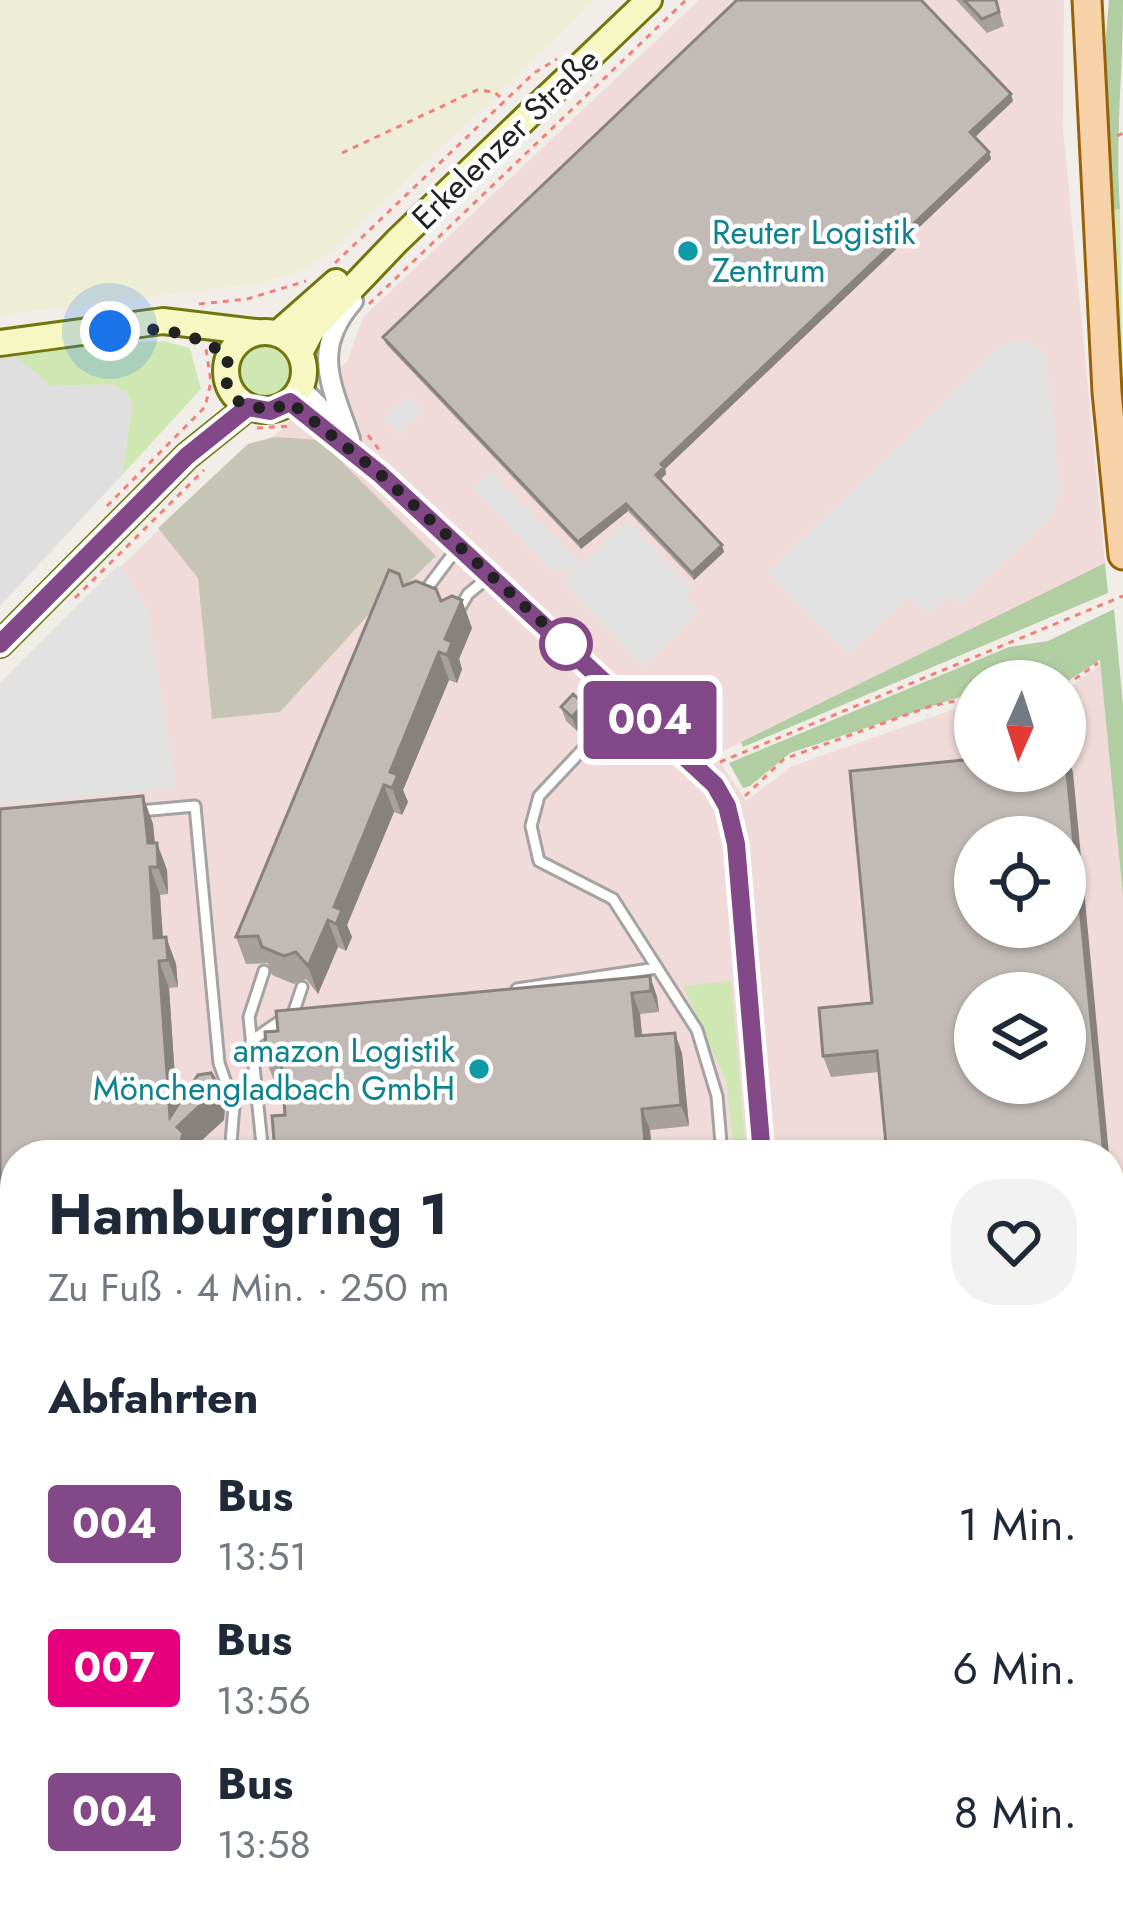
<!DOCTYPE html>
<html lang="de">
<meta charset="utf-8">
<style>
:root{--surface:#fff;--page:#f2f2f3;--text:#1f2937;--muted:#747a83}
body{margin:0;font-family:Jost,sans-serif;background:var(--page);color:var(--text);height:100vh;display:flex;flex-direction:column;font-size:45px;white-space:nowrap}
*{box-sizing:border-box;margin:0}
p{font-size:39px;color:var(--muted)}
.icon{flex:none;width:66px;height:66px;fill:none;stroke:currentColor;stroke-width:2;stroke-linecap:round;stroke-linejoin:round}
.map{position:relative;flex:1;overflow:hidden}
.side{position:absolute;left:0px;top:1140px;width:1125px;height:771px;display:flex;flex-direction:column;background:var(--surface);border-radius:48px 48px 0 0;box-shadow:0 3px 9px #0004}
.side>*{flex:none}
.badge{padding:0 24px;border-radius:9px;font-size:42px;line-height:78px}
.needle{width:78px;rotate:183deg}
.fabs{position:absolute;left:954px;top:660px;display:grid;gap:24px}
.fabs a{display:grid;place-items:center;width:132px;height:132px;border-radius:50%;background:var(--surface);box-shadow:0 3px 9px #0004;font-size:60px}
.you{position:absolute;width:60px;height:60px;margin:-30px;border:9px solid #fff;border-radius:50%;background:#1a73e8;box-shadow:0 0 0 18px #1a73e833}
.map>.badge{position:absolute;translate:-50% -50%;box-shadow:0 0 0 6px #fff}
h2{padding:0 48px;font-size:45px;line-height:108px}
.round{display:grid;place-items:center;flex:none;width:126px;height:126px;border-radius:48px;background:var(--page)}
.headline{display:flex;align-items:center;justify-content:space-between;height:204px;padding:0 48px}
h1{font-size:57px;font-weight:700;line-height:90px}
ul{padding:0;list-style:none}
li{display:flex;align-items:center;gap:36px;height:144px;padding:0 48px}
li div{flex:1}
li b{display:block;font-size:45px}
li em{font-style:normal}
li .badge{min-width:132px;font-weight:700;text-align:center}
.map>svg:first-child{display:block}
</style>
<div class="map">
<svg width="1123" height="1910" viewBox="0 0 1123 1910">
<rect width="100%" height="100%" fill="#f1eee9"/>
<!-- residential -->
<path fill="#e0dfdf" d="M10 352 51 386 111 384 127 392 132 406 122 475 0 606V353Z"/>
<!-- commercial -->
<path fill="#f1dada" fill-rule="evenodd" d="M699 0H1064L1063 129 1105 563 715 755 746 801 792 766 975 702V771H1065V691L1103 663 1123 895V1334L1110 1335V1155H15V1896H808V1910H0V683L248 444 275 436 347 361 363 317ZM975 837H1065V927H975ZM975 993H1065V1083H975Z"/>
<!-- construction -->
<path fill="#c6c5b5" d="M275 437 320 440 436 556 396 595 390 591 280 712 212 719 198 578 158 528 248 444Z"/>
<!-- farmland -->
<path fill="#eeeed6" d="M0 0H596L333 250 300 271 261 283 0 315Z
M1123 1334V1727L1110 1786V1335Z"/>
<!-- grass -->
<path fill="#cfe8b3" d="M1120 209 1123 414 1103 212Z
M234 372a31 31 0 1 1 62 0a31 31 0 1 1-62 0Z
M135 342 163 341 190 348 201 389 122 475 132 406 127 392 111 384 51 386 10 352Z
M731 981 746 1155H735L726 1081 683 986Z
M15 1418V1482L0 1483V1420Z"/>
<!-- forest -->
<path fill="#b0cea1" d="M1109 0H1123C1123 72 1115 138 1120 209L1103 212 1099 117Z
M1105 563 1108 593 743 747 741 742Z
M1114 609 1123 705V896L1100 660 1065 683 975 681V692L790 753 750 786 743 788 729 763 1009 647 1048 641Z
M1123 1727V1873L1108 1910H1064L1070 1896H1110V1786Z"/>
<!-- parking -->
<path fill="#e2e2e2" d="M1026 340 1046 355 1060 491 1053 514 960 604 951 595 928 616 909 597 848 655 768 572 1002 345Z
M408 396 423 412 399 435 384 419Z
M491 471 581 564 628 520 693 589 685 597 699 612 643 666 563 582 570 575 563 567 554 573 473 489Z
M118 565 147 607 176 788 0 805V683Z
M907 1896H1057L1051 1910H860L907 1904Z"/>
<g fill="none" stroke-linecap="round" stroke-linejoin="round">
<defs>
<path id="lane" d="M422 595 458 547
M458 611 468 594 490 576
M628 701 539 796 531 826 539 861 613 899 697 1030 717 1096 722 1155
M140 811 195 806 219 1063 234 1106 230 1155
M517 989 657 968
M293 1014 302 987
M251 1041 286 1017
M263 1155 249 1017 264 971
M0 1397 15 1396
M0 1503 15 1501
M347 1896 348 1910
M426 1896 437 1910
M366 1910 370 1896
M773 1910 776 1896
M794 1910 798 1896"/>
<path id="street" d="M301 388 342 430
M290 402 380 474 715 785 727 806 737 844 762 1155
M350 439C332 386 310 350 353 301
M823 1896 824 1910"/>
<path id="secondary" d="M226 371a39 39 0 1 1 78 0a39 39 0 1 1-78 0Z
M277 334 336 282
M0 343 163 321 256 332
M300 353 312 330 397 241 649 0
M0 644 187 456 248 407"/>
<path id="primary" d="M1087 0 1107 392 1123 555
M1123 1910V1909"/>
</defs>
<!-- lane casing -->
<use href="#lane" stroke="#a3a3a3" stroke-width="15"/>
<!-- street casing -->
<use href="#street" stroke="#a3a3a3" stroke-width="24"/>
<!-- secondary casing -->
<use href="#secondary" stroke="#70760c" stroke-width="30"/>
<!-- primary casing -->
<use href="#primary" stroke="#976109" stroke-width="33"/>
<!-- path -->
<path stroke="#f28079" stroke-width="3" stroke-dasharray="6 6" stroke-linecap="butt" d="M1117 136 1123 133
M342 153 477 90 494 92 505 101
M335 263 534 73 557 59
M199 304 247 299 306 281
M369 304 686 0
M257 428 290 426
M368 435 380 451
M107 506 205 407 211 382 206 349
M75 598 204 470
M1065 686 1098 663
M720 762 1123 596
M745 796 784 759 931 706 975 697
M843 1896V1910"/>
<!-- lane -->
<use href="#lane" stroke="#fff" stroke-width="9"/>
<!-- street -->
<use href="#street" stroke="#fff" stroke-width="18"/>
<!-- secondary -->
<use href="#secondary" stroke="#f6f7c2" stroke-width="24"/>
<!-- primary -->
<use href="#primary" stroke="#f7d2a9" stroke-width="27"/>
</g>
<!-- wall -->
<path fill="#a7a09d" d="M956 0H996L1004 26 987 33Z
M1013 101 975 137 989 152 991 159 665 469 666 474 660 480 724 552 694 580 628 511 581 549 386 344 383 337Z
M403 586 441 601 472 628 459 659 462 669 457 683 449 680 403 790 408 802 402 815 394 812 347 925 352 937 346 951 338 947 318 994 306 979 294 984 272 975 268 963 246 964 236 937Z
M561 707 589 717 577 731 566 721Z
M1073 772 879 1072 831 1077 823 1056 872 1003Z
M143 796 153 824 155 843H157L167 870 168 894 160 895 163 937H166L176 964 178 987 169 988 177 1106 215 1080 225 1107 224 1120 190 1151 15 1155V1381L0 1383V809Z
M650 976 657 997 659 1012 640 1014 642 1035 682 1053 689 1126 650 1130 652 1155H276L275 1152 285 1115 282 1083H275L267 1063Z
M1110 1164 1121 1277 1110 1278Z
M15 1551V1819H14L4 1792Z
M857 1896H876L877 1903 861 1905Z"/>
<!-- shaded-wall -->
<path fill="#88827f" d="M1011 94 1013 101 973 139 970 132Z
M989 152 991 159 665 469 666 474 658 482 656 475 661 464Z
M626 504 628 511 581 549 578 542Z
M722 545 724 552 694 580 692 573Z
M462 600 472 628 459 659 462 669 457 683 447 655 445 639Z
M439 652 449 680 403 790 408 802 402 815 392 788 390 772Z
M584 704 589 717 577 731 572 717Z
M1065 751 1073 772 1109 1155H1104Z
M384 785 394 812 347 925 352 937 346 951 336 924 334 907Z
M143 796 153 824 157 871 148 843Z
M157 843 167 870 168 894 158 867Z
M150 867 160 895 164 960 154 938Z
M328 920 338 947 318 994 308 966Z
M166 937 176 964 178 987 168 960Z
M159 961 169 988 178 1125 215 1080 225 1107 224 1120 190 1151 191 1155H181L170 1117Z
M650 976 657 997 659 1012 651 991Z
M632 993 640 1014 644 1056 636 1036Z
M675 1033 682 1053 689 1126 681 1105Z
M642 1109 650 1130 652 1155H646Z
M1110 1164 1121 1277 1113 1257 1110 1222Z
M299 1896H307L308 1910H300Z"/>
<!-- building -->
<path fill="#c2bab6" stroke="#88827f" stroke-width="3" fill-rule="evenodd" d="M737 0H921L1011 94 970 132 989 152 661 464 664 467 656 475 722 545 692 573 626 504 578 542 383 337Z
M964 0H996L999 12 982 19Z
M389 570 399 574 403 586 416 581 436 589 441 601 452 596 462 600 445 639 452 642 447 655 439 652 390 772 398 775 392 788 384 785 334 907 342 910 336 924 328 920 308 966 296 952 284 956 262 947 258 936 236 937Z
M573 694 584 704 572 717 561 707Z
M1065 751 1104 1155H887L877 1051 823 1056 819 1008 872 1003 850 771 975 759V771H1065ZM975 837H1065V927H975ZM975 993H1065V1083H975Z
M143 796 148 843H157L158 867H150L154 938 166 937 168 960 159 961 170 1117 198 1075 211 1073 215 1080 214 1092 177 1127 183 1133 179 1150 181 1155H15V1353L0 1354V809Z
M650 976 651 991 632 993 636 1036 675 1033 681 1105 642 1109 646 1155H289L288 1151 275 1152 272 1116 285 1115 281 1062 267 1063 265 1032 278 1031 276 1011Z
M1110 1222 1113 1257H1110Z
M15 1551V1791L4 1792 0 1742V1552Z
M15 1834V1896H299L300 1910H3L0 1876V1835Z
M541 1898 542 1910H525V1899Z"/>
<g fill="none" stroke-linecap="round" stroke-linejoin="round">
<defs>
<path id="line" d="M0 644 187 456 248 407 270 411 290 402 380 474 715 785 727 806 736 844 762 1155"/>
</defs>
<!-- line casing -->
<use href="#line" stroke="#fff" stroke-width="27"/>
<!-- line -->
<use href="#line" stroke="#824888" stroke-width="18"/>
<!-- walk -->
<path stroke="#222" stroke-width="12" stroke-dasharray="0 21.6" d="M110 331C156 326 190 330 228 356L226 382 239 402 270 411 290 402 380 474 566 644"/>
</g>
<!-- markers -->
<g fill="#0f9aa8" stroke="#fff" stroke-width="4.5">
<circle cx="688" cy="251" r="12"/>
<circle cx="479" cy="1069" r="12"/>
</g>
<circle fill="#fff" stroke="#824888" stroke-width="6" cx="566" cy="644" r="24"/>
<g text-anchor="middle" stroke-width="9" stroke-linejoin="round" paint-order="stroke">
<!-- street labels -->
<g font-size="33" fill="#222" stroke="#fff">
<text transform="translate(505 138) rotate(-44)" y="12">Erkelenzer Straße</text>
</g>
<!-- culture labels -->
<g font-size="33" fill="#0d838f" stroke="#fff" text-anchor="start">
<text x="712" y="244">Reuter Logistik<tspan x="712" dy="38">Zentrum</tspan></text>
<text x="455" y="1062" text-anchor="end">amazon Logistik<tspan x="455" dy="38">Mönchengladbach GmbH</tspan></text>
</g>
</g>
</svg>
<div class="fabs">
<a><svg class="needle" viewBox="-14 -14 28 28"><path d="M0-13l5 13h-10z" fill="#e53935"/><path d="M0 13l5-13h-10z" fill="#747a83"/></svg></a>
<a><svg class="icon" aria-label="locate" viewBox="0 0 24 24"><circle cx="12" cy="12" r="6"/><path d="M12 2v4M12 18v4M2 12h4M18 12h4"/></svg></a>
<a><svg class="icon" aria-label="layers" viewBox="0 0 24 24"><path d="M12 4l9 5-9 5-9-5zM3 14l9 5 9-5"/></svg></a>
</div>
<div class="you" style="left:110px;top:331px"></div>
<b class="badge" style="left:650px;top:720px;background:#824888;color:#fff">004</b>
<section class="side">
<div class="headline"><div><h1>Hamburgring 1</h1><p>Zu Fuß · 4 Min. · 250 m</p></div><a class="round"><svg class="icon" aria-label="heart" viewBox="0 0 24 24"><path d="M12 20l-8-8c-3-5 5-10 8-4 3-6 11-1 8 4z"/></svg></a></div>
<h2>Abfahrten</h2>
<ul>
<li><span class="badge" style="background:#824888;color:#fff">004</span><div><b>Bus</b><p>13:51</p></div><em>1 Min.</em></li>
<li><span class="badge" style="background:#e6007e;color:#fff">007</span><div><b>Bus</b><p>13:56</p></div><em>6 Min.</em></li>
<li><span class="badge" style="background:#824888;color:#fff">004</span><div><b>Bus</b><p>13:58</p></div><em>8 Min.</em></li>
</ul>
</section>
</div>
